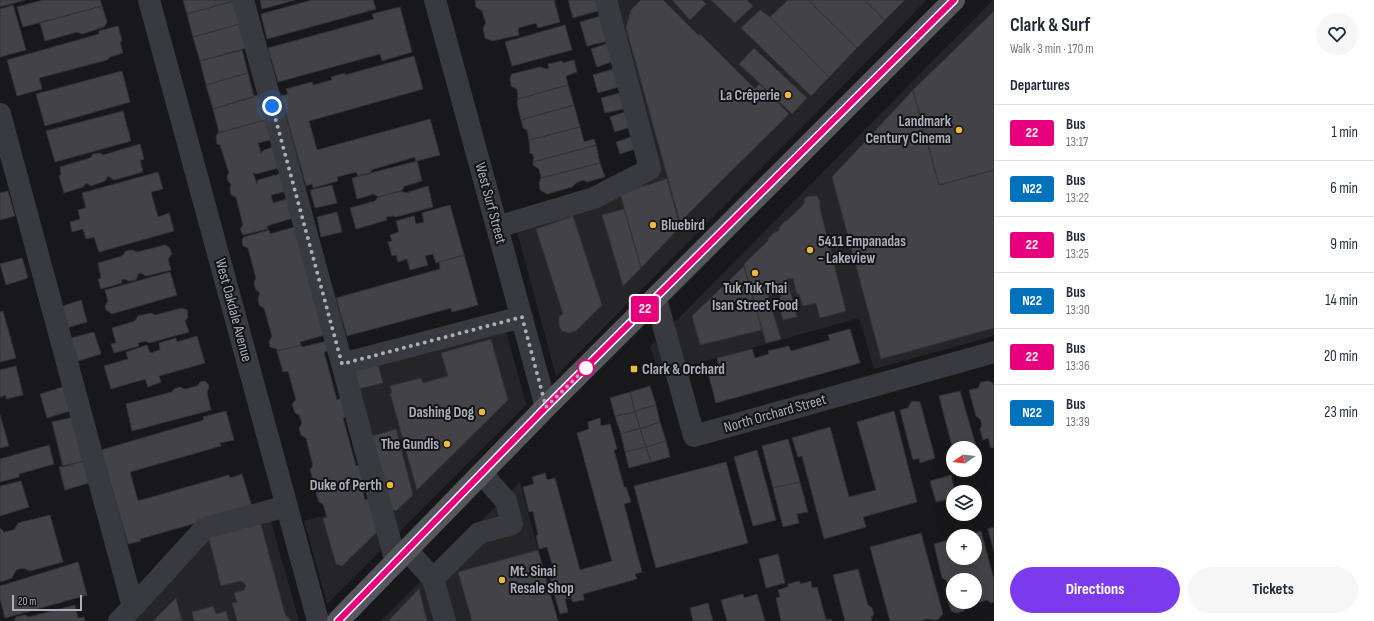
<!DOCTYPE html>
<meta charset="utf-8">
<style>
:root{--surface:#fff;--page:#f6f6f7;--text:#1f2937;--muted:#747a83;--line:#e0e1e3;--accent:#7c3aed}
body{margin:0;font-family:"Sofia Sans Condensed",sans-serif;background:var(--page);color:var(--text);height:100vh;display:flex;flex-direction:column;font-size:15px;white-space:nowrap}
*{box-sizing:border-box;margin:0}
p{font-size:13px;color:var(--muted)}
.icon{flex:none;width:22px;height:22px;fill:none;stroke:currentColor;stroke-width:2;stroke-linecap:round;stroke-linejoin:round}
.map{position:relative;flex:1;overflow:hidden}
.details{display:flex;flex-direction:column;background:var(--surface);width:380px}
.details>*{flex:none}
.badge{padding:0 8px;border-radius:3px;font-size:14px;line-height:26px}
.needle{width:26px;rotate:256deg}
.tools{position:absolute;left:946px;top:441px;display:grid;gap:8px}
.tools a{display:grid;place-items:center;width:36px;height:36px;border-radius:50%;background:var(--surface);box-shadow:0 4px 16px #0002;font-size:20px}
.scale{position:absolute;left:12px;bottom:10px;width:70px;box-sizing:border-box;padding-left:4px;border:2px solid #abafba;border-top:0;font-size:11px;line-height:14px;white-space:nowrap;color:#abafba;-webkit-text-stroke:3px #131316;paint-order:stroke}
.you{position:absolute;width:20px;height:20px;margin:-10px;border:3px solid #fff;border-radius:50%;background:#1a73e8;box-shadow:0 0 0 6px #1a73e833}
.map>.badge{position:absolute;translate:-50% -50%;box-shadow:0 0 0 2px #fff}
h2{padding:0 16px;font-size:15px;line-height:36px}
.round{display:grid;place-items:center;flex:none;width:42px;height:42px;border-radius:21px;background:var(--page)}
.headline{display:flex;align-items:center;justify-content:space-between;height:68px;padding:0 16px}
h1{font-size:19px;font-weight:700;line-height:30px}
.primary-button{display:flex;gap:8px;margin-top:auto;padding:8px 16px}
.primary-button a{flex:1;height:46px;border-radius:24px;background:var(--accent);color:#fff;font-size:16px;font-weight:700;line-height:46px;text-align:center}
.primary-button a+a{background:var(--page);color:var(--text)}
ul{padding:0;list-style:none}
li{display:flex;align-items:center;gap:12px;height:56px;padding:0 16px;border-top:1px solid var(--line)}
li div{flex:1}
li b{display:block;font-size:15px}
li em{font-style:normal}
li .badge{min-width:44px;font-weight:700;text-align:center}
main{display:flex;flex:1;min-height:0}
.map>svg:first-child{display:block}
</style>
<main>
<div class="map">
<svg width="994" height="621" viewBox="0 0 994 621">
<rect width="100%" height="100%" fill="#18181a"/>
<!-- built -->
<path fill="#252427" d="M611 0H926L891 37 556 376 513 217 657 175Z
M993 0H994V336L874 369 859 318 659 374 650 347Z
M503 319 526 405 327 604 304 521 382 500 346 362Z
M520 482 557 621H381Z
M269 514 299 621H119L208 530Z"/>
<!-- building -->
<path fill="#434347" stroke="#333236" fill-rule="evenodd" d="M0 0H25L0 7Z
M43 0H100L102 6 23 27 17 7Z
M183 0H237L187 14Z
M237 0 243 23 193 37 187 14Z
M260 0H295L262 9Z
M312 0H373L376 9 267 39 261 14Z
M475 0H554L560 22 538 28 536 23 518 28 519 35 492 41 485 38 483 28 486 23 482 11 476 7Z
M568 0H598L601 10 573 18Z
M641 0H663L698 35 700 34 755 89 759 84 789 114 680 222 626 28 631 10Z
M672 0H702L706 4 690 20Z
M711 0H747L753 6 735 23Z
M788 0H808L857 48 829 77 770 17Z
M808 0H864L885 20 857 48Z
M864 0H905L885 20Z
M13 5 26 50 0 57V9Z
M102 6 107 22 104 27 82 34 77 32 45 41 40 23Z
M400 7 412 52 382 61 380 54 278 82 268 48 374 19 372 14Z
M760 10 770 17 829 77 811 96 741 28Z
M994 11V170L939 185 913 90Z
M601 16 608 41 587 46 580 22Z
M243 23 250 47 200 61 193 37Z
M565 25 572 50 512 66 505 42Z
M118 26 122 41 120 42 123 53 110 57 107 60 39 78 42 89 17 96 7 60 99 34V31Z
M611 42 617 60 597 67 591 49Z
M754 48 807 98 792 114 739 64Z
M242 50 248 73 206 85 200 61Z
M414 56 423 89 309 121 317 150 430 119 440 155 416 161 415 157 371 170V172L358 176 356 172 337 177 338 181 313 188 312 184 306 186 281 96 288 94 286 89 312 82 313 85 332 80 331 77 345 73V75Z
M574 60 577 72 566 76 568 85 518 99 517 89 511 86 510 78 512 74 540 67 546 69 549 68 548 64 562 61 563 63Z
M617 68 622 86 598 93 593 75Z
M122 71 130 102 45 126 36 94Z
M248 73 254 97 213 109 206 85Z
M568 85 574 105 521 120 517 103 518 99Z
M913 90 939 185 994 170V328L881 359 832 177Z
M624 92 628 108 605 113 601 98Z
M261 94 269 119 218 133 219 132 213 109Z
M574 105 580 127 529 140 527 130 523 128 521 120Z
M123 111 131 141 55 162 46 131Z
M628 111 633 126 615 132 610 117Z
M269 119 274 139 258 143 261 153 264 150 276 146 282 167 256 174 253 173 257 184 258 180 283 173 288 191 271 195 273 203 290 198 296 217 267 226 268 229 243 235 240 229 243 225 236 197 231 195 230 188 231 184 228 181 227 176 229 173 220 145 217 144 216 136 218 133Z
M580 127 584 142 594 139 596 145 533 162 534 158 532 153 530 154 529 140Z
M634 136 638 148 620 154 616 142Z
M140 144 144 159 140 160 143 172 114 180 108 176 105 181 91 186 86 183 83 187 64 193 59 176 61 175 60 167 90 158 93 154 100 153 103 155Z
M596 145 600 163 541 178 539 169 533 165V162Z
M417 161 422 181 405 186 401 191 378 197 374 194 357 199 352 178Z
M600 163 605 177 587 182 583 180 576 183 572 187 547 194 540 190 539 183 541 178Z
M158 172 163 189 151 192 158 217 169 213 174 231 99 252 94 237 86 239 83 229 72 232 70 222 80 219 78 210 86 208 82 193Z
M667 179 680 227 641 268 620 193Z
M332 185 337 203 315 208 310 190Z
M428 186 433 207 396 217 393 216 386 217 387 220 356 229 350 208 375 201 378 197 401 191 406 193Z
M8 191 15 216 0 220V193Z
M810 196H817L820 201V209L846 311 820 318 816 303 803 306 799 294 797 295 793 278 787 279 797 317 783 320 777 299 781 298 779 293 768 296 781 339 766 343 744 266 745 263 768 241V239L774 232H777L779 230V228L784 222 788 220 804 204V200L806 197Z
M450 205 464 255 436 263 433 254 425 256 428 265 410 270 407 259 398 262 396 255 392 256 388 242 392 241 390 235 399 232 396 221 414 216 416 224 424 222 422 213Z
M624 209 641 268 623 286 602 215Z
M337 212 342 232 321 237 317 217Z
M573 216 602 305 576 331 569 333 562 331 559 326V317L563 314 536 229Z
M301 225 332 333 300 342 301 345 277 351V349L270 347 269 341 272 336 264 308 259 305 258 298 260 293 256 290 254 283 256 278 248 248 243 246 242 240 244 237 269 230 270 234Z
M165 245 169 247 172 254 168 259 171 270 146 276 141 273 138 274 136 280 129 281 124 279 121 280 122 283 101 289 98 279 101 278 98 263 122 256 126 251 133 250 137 252Z
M464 255 478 305 452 312 451 308 347 336 336 298 440 269 439 262Z
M22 258 28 278 6 285 0 264Z
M744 266 762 330 700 345 692 316Z
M170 272 177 295 112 314 106 310 105 306 108 301 105 290Z
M81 300 87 322 66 328 60 307Z
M182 308 187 310 188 317 185 321 189 332 149 343 145 341 138 343 139 346 114 353 111 344 116 343 112 328 135 321 138 316 151 313 155 315Z
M3 311 16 358 0 362V312Z
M850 329 860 363 716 403 707 369 719 366 717 358 752 349 755 358 769 354 768 351 789 346 791 351 830 340 828 335Z
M94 332 101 354 78 361 71 338Z
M197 336 205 363 159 376 161 382 148 387 145 379 111 389 104 366 128 359 126 352 147 345 150 353 160 350 159 343 176 338 177 342Z
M491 339 508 400 417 490 390 393H392L390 386 421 378 423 383 448 376 441 353Z
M327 341 331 350 324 352 337 400 344 397 349 416 343 418 356 466 363 464 367 481 361 483 365 500 371 498 380 529 342 566 336 564 323 519 327 517 323 504 319 502 316 493 320 490 317 480H313L310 470 313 466 306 438 301 435 299 428 302 423 299 415 295 413 292 404 296 400 288 371 283 372 277 351 301 345 302 347Z
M377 360 383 383 358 389 352 366Z
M16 366 23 395 6 399V395L0 397V370Z
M205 381 208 384 209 387 207 393 211 410 132 431 126 404 172 392 174 389 180 387 185 389 197 386 200 382Z
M988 381 993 383 994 387V447L991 448 988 438 983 440 980 429 982 425 980 419 976 416 969 390 978 388 981 382Z
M650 386 656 405 635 411 630 392Z
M63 387 70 411 47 418 40 394Z
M960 391 976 446 970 448H953V450L939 396Z
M630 392 635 412 615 416 610 398Z
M915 401 920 402 935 458 920 463 919 458 913 460 900 410 908 408 911 402Z
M656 405 660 422 640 429 635 411Z
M226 411 234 440 220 443 221 446 130 472 138 501 229 475 230 478 242 474 252 507 140 539 141 541 128 544 101 450 204 420 203 417Z
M894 411 917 502 863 517 866 527 824 539 802 456 798 457 792 438 830 427 849 497 876 490 857 422Z
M635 412 640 428 621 434 615 416Z
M0 415 9 446 0 448Z
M73 417 86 460 63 467 52 422Z
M600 418 601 426 610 424 617 449 614 450 624 487H626L631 502 624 504 642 572 635 574 637 579 583 594 584 600 573 602 571 598 565 599 568 612 560 614 550 579 556 577 547 547 539 549 536 535H538L533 511 529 512 523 487 534 484 532 477 545 473 547 480 555 478 580 570 612 561 577 433 589 429 588 422Z
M660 422 666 441 646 447 640 429Z
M640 428 646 447 625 452 621 434Z
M396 429 413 495 396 511 392 510 372 436Z
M788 439 800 482 773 488 762 446Z
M666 441 670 457 651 462 646 447Z
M49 445 54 464 19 474V477L0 482V459Z
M646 447 651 462 629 468 625 452Z
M757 450 776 520 753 526 734 457Z
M83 461 89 483 65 490 59 467Z
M726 462 748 543 656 568 634 486Z
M951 475 955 492H953V498L936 502 930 481Z
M21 481 29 507 0 516V486Z
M800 482 808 512 797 514 799 523 783 527 773 488Z
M50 515 63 562 30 571 23 568 16 570 12 578 0 582V528L4 532 14 530 18 523Z
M260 521 285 614 291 621H237L232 603 237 602 234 593 244 590 246 585 241 581 221 586 208 535Z
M994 527V552L988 529Z
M981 531 994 580V602L991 603 987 600 966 606 964 611 956 613 951 611 945 589 948 585 946 580 942 578 934 544 953 539V558H975V536H963ZM953 580H975V602H953Z
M921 533 943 614 937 620H934L927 619 920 621H890L870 547Z
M538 550 558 621H472L458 572Z
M778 554 785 583 766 588 759 559Z
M78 562 87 595 5 618 0 599V586Z
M858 569 868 605 872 608 874 614 871 618 872 621H845L833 575Z
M800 581V584L811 581 812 588 817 587 826 620 831 619 832 621H781L776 598 780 597 778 590 788 587V584Z
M419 589 427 621H388Z
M743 594 744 598 757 594 765 621H727L721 600Z
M176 598 182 621H153Z
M708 603 713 621H693L690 608Z
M75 605 78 618 84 617 85 621H14L16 617 25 615 29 617Z
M213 606 216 614 226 611 229 621H194L192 612Z"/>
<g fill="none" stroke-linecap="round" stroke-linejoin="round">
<!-- minor -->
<path stroke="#393a3f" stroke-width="22" d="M149 0 318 621
M243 0 396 562
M435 0 546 407
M0 114 133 607
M497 227 594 198 650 169 606 0
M656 299 694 436 994 352
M342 364 522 317
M407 550 433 579 445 621
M433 579 479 533 512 524 506 501 482 474
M119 621 133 607 205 528 287 506"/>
<!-- major -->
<path stroke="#56575e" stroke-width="22" d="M338 621 546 407 954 0"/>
</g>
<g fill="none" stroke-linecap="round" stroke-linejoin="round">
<defs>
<path id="line" d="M338 621 546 407 954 0"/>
</defs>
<!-- line casing -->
<use href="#line" stroke="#fff" stroke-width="9"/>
<!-- line -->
<use href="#line" stroke="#e6007e" stroke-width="6"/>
<!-- walk -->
<path stroke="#abafba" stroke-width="4" stroke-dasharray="0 7.2" d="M272 106 342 364 522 317 546 407 586 368"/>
</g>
<!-- markers -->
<g fill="#eeba3d" stroke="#131316" stroke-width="1.5">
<circle cx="788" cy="95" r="4"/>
<circle cx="959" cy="130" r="4"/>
<circle cx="653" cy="225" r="4"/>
<circle cx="810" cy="250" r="4"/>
<circle cx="755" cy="273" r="4"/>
<rect x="630" y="365" width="8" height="8" rx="2"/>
<circle cx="482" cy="412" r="4"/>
<circle cx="447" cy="444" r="4"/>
<circle cx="390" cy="485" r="4"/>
<circle cx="502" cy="580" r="4"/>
</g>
<circle fill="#fff" stroke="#e6007e" stroke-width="2" cx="586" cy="368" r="8"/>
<g text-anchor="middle" stroke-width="4" stroke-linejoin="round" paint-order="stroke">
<!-- poi labels -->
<g font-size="15" font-weight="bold" fill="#abafba" stroke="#131316" text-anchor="end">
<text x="780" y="100">La Crêperie</text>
<text x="951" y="126">Landmark<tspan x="951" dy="17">Century Cinema</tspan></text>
<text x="661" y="230" text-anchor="start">Bluebird</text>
<text x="818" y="246" text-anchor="start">5411 Empanadas<tspan x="818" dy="17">- Lakeview</tspan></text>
<text x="755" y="293" text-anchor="middle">Tuk Tuk Thai<tspan x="755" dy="17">Isan Street Food</tspan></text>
<text x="642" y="374" text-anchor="start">Clark &amp; Orchard</text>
<text x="474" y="417">Dashing Dog</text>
<text x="439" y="449">The Gundis</text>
<text x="382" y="490">Duke of Perth</text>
<text x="510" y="576" text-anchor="start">Mt. Sinai<tspan x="510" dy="17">Resale Shop</tspan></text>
</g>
<!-- street labels -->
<g font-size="15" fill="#abafba" stroke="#131316">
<text transform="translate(491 203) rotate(75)" y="5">West Surf Street</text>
<text transform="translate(234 310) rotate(75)" y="5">West Oakdale Avenue</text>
<text transform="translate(775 413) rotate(-16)" y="5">North Orchard Street</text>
</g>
</g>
</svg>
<div class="tools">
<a><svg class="needle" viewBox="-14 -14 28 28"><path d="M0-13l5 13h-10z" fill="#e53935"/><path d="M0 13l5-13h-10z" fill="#747a83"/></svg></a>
<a><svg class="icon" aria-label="layers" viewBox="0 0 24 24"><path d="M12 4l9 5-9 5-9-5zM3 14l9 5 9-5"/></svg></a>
<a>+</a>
<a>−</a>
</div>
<div class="scale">20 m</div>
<div class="you" style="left:272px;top:106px"></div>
<b class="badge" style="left:645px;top:309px;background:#e6007e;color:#fff">22</b>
</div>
<section class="details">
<div class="headline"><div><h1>Clark &amp; Surf</h1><p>Walk · 3 min · 170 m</p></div><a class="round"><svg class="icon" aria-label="heart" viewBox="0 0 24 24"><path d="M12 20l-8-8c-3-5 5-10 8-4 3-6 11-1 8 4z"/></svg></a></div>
<h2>Departures</h2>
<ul>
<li><span class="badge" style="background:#e6007e;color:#fff">22</span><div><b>Bus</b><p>13:17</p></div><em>1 min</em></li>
<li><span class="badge" style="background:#0072bc;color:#fff">N22</span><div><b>Bus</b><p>13:22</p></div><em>6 min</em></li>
<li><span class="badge" style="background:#e6007e;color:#fff">22</span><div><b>Bus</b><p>13:25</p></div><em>9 min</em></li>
<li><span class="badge" style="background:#0072bc;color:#fff">N22</span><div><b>Bus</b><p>13:30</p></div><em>14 min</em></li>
<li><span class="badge" style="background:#e6007e;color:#fff">22</span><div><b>Bus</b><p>13:36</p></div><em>20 min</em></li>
<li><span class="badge" style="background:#0072bc;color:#fff">N22</span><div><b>Bus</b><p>13:39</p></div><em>23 min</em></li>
</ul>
<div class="primary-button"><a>Directions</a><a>Tickets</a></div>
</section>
</main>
